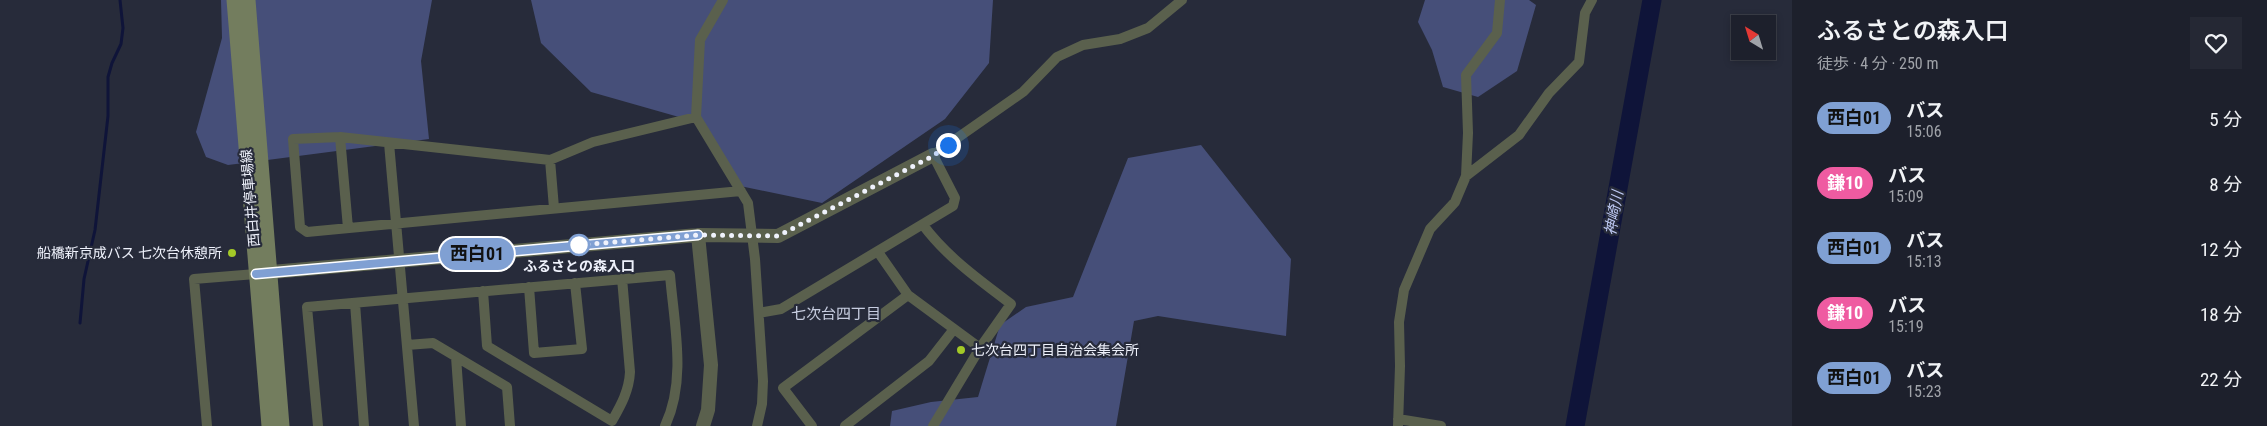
<!DOCTYPE html>
<html lang="ja">
<meta charset="utf-8">
<style>
:root{--surface:#1d202c;--page:#252834;--text:#f1f3f6;--muted:#a0a3a9;--line:#3b3e48}
body{margin:0;font-family:"Roboto Condensed","Noto Sans JP",sans-serif;background:var(--page);color:var(--text);height:100vh;display:flex;flex-direction:column;font-size:19px;white-space:nowrap}
*{box-sizing:border-box;margin:0}
p{font-size:16px;color:var(--muted)}
.icon{flex:none;width:28px;height:28px;fill:none;stroke:currentColor;stroke-width:2;stroke-linecap:round;stroke-linejoin:round}
.map{position:relative;flex:1;overflow:hidden}
.drawer{display:flex;flex-direction:column;background:var(--surface);width:475px}
.drawer>*{flex:none}
.badge{padding:0 10px;border-radius:16px;font-size:18px;line-height:32px}
.needle{width:32px;rotate:322deg}
.fabs{position:absolute;left:1731px;top:15px;display:grid;gap:10px}
.fabs a{display:grid;place-items:center;width:45px;height:45px;border-radius:0px;background:var(--surface);box-shadow:0 2px 8px #0003,0 0 0 1px var(--line);font-size:25px}
.you{position:absolute;width:25px;height:25px;margin:-12px;border:4px solid #fff;border-radius:50%;background:#1a73e8;box-shadow:0 0 0 8px #1a73e833}
.map>.badge{position:absolute;translate:-50% -50%;box-shadow:0 0 0 2px #fff}
.round{display:grid;place-items:center;flex:none;width:52px;height:52px;border-radius:0px;background:var(--page)}
.head{display:flex;align-items:center;justify-content:space-between;height:85px;padding:0 25px}
h1{font-size:24px;font-weight:600;line-height:38px}
ul{padding:0;list-style:none}
li{display:flex;align-items:center;gap:15px;height:65px;padding:0 25px}
li div{flex:1}
li b{display:block;font-size:19px}
li em{font-style:normal}
li .badge{min-width:55px;font-weight:700;text-align:center}
main{display:flex;flex:1;min-height:0}
.map>svg:first-child{display:block}
</style>
<main>
<div class="map">
<svg width="1792" height="426" viewBox="0 0 1792 426">
<rect width="100%" height="100%" fill="#272b3a"/>
<!-- forest -->
<path fill="#464f79" d="M221 0H432L421 61 429 139 228 165 206 157 196 132 222 38Z
M531 0H993L989 63 945 119 822 203 740 186 700 123 591 92 541 43Z
M1425 0H1529L1536 5 1517 71 1478 97 1443 87 1432 50 1418 22Z
M1201 145 1291 259 1286 336 1158 316 1134 321 1116 426H890L892 411 931 402 978 397 1000 325 1026 307 1073 297 1128 158Z"/>
<g fill="none" stroke-linecap="round" stroke-linejoin="round">
<!-- stream -->
<path stroke="#0f1439" stroke-width="3" d="M80 323 84 279 95 230 108 116V77L112 63 121 44 123 28 120 0"/>
<!-- river -->
<path stroke="#0f1439" stroke-width="19" d="M1575 426 1652 0"/>
<!-- minor -->
<path stroke="#5a604d" stroke-width="10" d="M696 117 700 40 723 0
M340 137 348 228
M389 143 414 426
M550 160 554 208
M1466 176 1519 135 1549 93 1579 62 1585 13 1592 0
M741 191 307 232 300 227 293 139 340 137 550 160 593 142 696 117 748 203 755 259 763 381 762 404 757 426
M923 225C947 257 979 280 1011 304L980 348 933 426
M878 252 908 295 980 348
M529 287 534 353 582 349 575 283
M483 291 487 346 612 421C621 405 629 391 630 372L622 278
M355 303 364 426
M759 313 781 309 953 206 955 198 933 155 1023 92 1057 57 1083 45 1120 39 1148 28 1182 0
M407 345 433 343 507 387 510 426
M456 357 461 426
M1398 419 1441 426
M207 426 194 279 256 274
M318 426 307 307 670 275C674 324 687 380 665 426
M812 426 783 388 908 295
M845 426 929 361 954 329
M1398 426 1400 366 1399 322 1404 290 1430 229 1455 202 1466 176 1468 133 1466 75 1497 33 1500 0"/>
<!-- tertiary -->
<path stroke="#5a604d" stroke-width="14" d="M698 235 711 365 708 410 703 426
M260 273 698 235 778 236 933 155"/>
<!-- secondary -->
<path stroke="#737d5e" stroke-width="15" d="M234 0 269 426
M248 0 282 426"/>
</g>
<g fill="none" stroke-linecap="round" stroke-linejoin="round">
<defs>
<path id="line" d="M256 274 698 235"/>
</defs>
<!-- line casing -->
<use href="#line" stroke="#fff" stroke-width="11"/>
<!-- line -->
<use href="#line" stroke="#80a0d3" stroke-width="8"/>
<!-- walk -->
<path stroke="#eff2fc" stroke-width="5" stroke-dasharray="0 9" d="M579 245 698 235 778 236 933 156 948 145"/>
</g>
<!-- markers -->
<circle fill="#fff" stroke="#80a0d3" stroke-width="2.5" cx="579" cy="245" r="10"/>
<g fill="#a3c927" stroke="#272b3a" stroke-width="2">
<circle cx="232" cy="253" r="5"/>
<circle cx="961" cy="350" r="5"/>
</g>
<g text-anchor="middle" stroke-width="4.5" stroke-linejoin="round" paint-order="stroke">
<!-- street labels -->
<g font-size="14" fill="#eff2fc" stroke="#272b3a">
<text transform="translate(250 198) rotate(-95)" y="5">西白井停車場線</text>
</g>
<!-- poi labels -->
<g font-size="14" fill="#eff2fc" stroke="#272b3a" text-anchor="end">
<text x="222" y="258">船橋新京成バス 七次台休憩所</text>
<text x="971" y="355" text-anchor="start">七次台四丁目自治会集会所</text>
</g>
<!-- stop labels -->
<g font-size="14" font-weight="bold" fill="#eff2fc" stroke="#272b3a">
<text x="579" y="271">ふるさとの森入口</text>
</g>
<!-- water labels -->
<g font-size="15" font-style="italic" fill="#bec9f3" stroke="#272b3a">
<text transform="translate(1614 213) rotate(-80)" y="5">神崎川</text>
</g>
<!-- neighbourhood labels -->
<g font-size="15" fill="#c7cde0" stroke="#272b3a">
<text x="836" y="319">七次台四丁目</text>
</g>
</g>
</svg>
<div class="fabs">
<a><svg class="needle" viewBox="-14 -14 28 28"><path d="M0-13l5 13h-10z" fill="#e53935"/><path d="M0 13l5-13h-10z" fill="#a0a3a9"/></svg></a>
</div>
<div class="you" style="left:948px;top:145px"></div>
<b class="badge" style="left:477px;top:254px;background:#80a0d3;color:#111">西白01</b>
</div>
<section class="drawer">
<div class="head"><div><h1>ふるさとの森入口</h1><p>徒歩 · 4 分 · 250 m</p></div><a class="round"><svg class="icon" aria-label="heart" viewBox="0 0 24 24"><path d="M12 20l-8-8c-3-5 5-10 8-4 3-6 11-1 8 4z"/></svg></a></div>
<ul>
<li><span class="badge" style="background:#80a0d3;color:#111">西白01</span><div><b>バス</b><p>15:06</p></div><em>5 分</em></li>
<li><span class="badge" style="background:#ef5ba1;color:#fff">鎌10</span><div><b>バス</b><p>15:09</p></div><em>8 分</em></li>
<li><span class="badge" style="background:#80a0d3;color:#111">西白01</span><div><b>バス</b><p>15:13</p></div><em>12 分</em></li>
<li><span class="badge" style="background:#ef5ba1;color:#fff">鎌10</span><div><b>バス</b><p>15:19</p></div><em>18 分</em></li>
<li><span class="badge" style="background:#80a0d3;color:#111">西白01</span><div><b>バス</b><p>15:23</p></div><em>22 分</em></li>
</ul>
</section>
</main>
